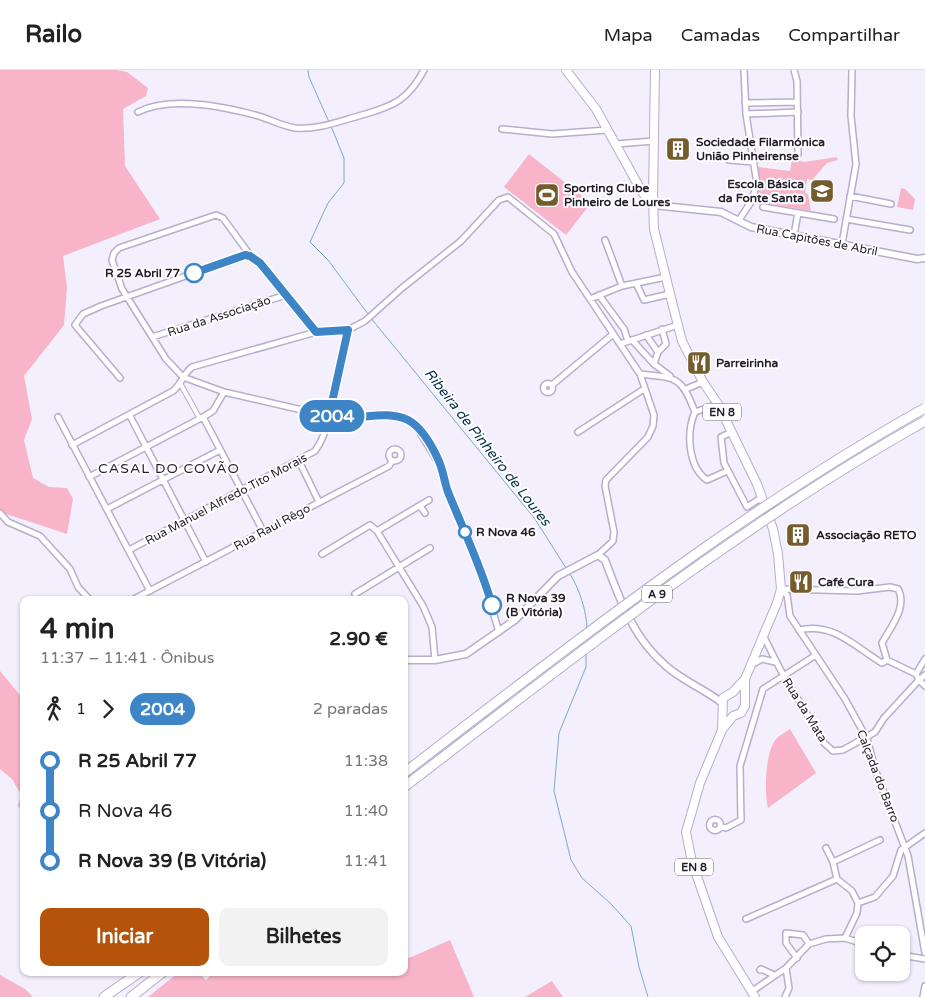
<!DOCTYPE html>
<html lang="pt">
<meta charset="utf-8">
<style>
:root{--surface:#fff;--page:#f2f2f2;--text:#222;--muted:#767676;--line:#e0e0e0;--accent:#b45309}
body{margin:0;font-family:"Varela Round",sans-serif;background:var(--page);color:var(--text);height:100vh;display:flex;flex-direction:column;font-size:19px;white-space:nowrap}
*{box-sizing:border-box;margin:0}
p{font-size:16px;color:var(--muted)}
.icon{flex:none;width:28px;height:28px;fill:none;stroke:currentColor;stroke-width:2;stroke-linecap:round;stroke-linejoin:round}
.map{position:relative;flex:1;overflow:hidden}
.panel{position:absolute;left:20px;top:526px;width:388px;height:380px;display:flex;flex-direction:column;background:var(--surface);border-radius:10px;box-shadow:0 1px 4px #0004}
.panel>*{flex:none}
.badge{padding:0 10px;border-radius:16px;font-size:18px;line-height:32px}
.controls{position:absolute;left:855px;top:856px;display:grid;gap:10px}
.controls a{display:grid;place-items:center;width:55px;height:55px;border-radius:10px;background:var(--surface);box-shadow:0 1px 4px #0004;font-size:25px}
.map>.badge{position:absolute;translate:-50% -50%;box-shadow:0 0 0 2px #fff}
.legs{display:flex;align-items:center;gap:8px;height:55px;padding:0 20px;font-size:16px}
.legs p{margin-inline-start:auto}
.overview{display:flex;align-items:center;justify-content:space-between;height:85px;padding:0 20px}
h1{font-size:28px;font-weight:700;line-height:38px}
.action{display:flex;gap:10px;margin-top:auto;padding:10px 20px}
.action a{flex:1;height:58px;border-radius:10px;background:var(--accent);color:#fff;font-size:20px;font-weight:700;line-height:58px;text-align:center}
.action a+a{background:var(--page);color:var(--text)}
ul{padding:0 20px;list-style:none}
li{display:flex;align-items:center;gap:18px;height:50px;font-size:19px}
li i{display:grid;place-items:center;width:8px;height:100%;margin:0 6px;background:currentColor}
li i::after{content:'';width:12px;height:12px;margin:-6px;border:4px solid;border-radius:50%;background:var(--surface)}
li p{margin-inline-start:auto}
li:first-child i{background:linear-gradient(#0000 50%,currentColor 0)}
li:last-child i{background:linear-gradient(currentColor 50%,#0000 0)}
header{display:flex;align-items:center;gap:30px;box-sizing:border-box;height:70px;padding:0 25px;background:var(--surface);border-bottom:1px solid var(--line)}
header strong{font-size:24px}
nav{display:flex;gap:28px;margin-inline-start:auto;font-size:18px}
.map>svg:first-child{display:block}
</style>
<header>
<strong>Railo</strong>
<nav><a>Mapa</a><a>Camadas</a><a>Compartilhar</a></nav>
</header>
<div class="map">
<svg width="925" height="927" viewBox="0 0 925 927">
<rect width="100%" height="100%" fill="#f4effd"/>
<!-- green -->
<path fill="#f8b4c9" d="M0 0H116L127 2 148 18 146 26 123 39 125 96 160 149 63 186 67 218 64 255 24 306 32 349 24 370 33 408 49 417 67 418 73 429 67 464 0 442Z
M529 84 591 133 566 165 504 117Z
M837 87 838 90 827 93 812 110 807 109 805 123 808 124 811 141 755 131 759 115 758 97 790 101 792 89 804 92Z
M901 118 905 119 915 129 913 140 897 137Z
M0 601 24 630V745L18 736 21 725 12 709 0 699Z
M790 659 816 703 768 738C764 722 765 680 777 668 780 665 786 662 790 659Z
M450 870 474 927H148L178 903H199L206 910 213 902H404V885L409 888Z
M0 905 25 919 33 927H0Z
M552 911 563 927H525Z"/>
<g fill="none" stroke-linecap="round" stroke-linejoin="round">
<!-- stream -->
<path stroke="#77a9d6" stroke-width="1" d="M308 0 309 7 329 52
M331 56 344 88V113L328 133 310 172 328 190 368 244
M370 247 535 449 566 498
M570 504C579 518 587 542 587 559
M586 583V597L559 663 554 721 571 790 582 808 611 834 631 856 639 897 648 927"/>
<defs>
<path id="pedestrian" d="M180 313 200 349"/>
<path id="minor" d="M794 0 797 11 798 84
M745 33 797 32
M138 42C170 26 221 36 255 45 268 48 281 56 295 58 318 60 340 51 362 45 394 36 408 30 424 0
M746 44 798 42
M502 59 552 64 607 60
M616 74 654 71
M729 90 754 92
M850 126 891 134
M763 137 834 149
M846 149 910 160
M739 150 751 132 757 114 746 44 744 0
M794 165 798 143
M605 170 622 216
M842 174 856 94 851 46 852 0
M250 185 223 148 216 145 119 178 114 183 112 190 122 219 166 289 183 307 224 322 341 349 386 345 409 351 417 358 441 397 447 419 477 489 499 562
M636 213 644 230 670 224
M599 225 624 259 628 271
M590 229 622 216 666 207
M646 265 658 282 654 294
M152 267 286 225
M632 270 654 294 670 306
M620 274 678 255
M658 282 666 274 662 259
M640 304C677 308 681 306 695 342
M120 308 75 255 83 244 101 236 245 185H250L260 193 316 262
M543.5 318a4.5 4.5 0 1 1 9 0a4.5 4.5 0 1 1-9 0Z
M552 315 612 265
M686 319 703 312
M695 342C686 362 688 397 707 410L727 401
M695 342 718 334
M130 346 206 492
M58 347 150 521
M203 347 263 461
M578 362 644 319
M732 362 721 367 724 393 747 437 762 427
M72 375 173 321C181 315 183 304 192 297L316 262 348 260 365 251 402 218 461 171 499 130 508 127 554 164 572 202 640 304 654 345 653 356 648 367 606 410 605 416 614 462 613 471 598 485
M389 385a6 6 0 1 1 12 0a6 6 0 1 1-12 0Z
M299 391 319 432
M89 407 203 347 213 341 224 322
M420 436 425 443
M107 439 220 380
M0 443 8 452 40 466 70 499 78 517 90 530
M377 461 423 536 432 557 435 590
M129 480 315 381C334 356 339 293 348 260
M322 484 370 455 377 461 429 430
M781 519 787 525 790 546 845 629 867 669 876 702 908 786 925 883
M782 519 857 521 890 517 898 519C908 537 890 558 882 573L887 590
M355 524 430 478
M132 530 389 396 392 391
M799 560C834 552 855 577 882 593L887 590 916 604 925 589
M763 565 780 599 824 673 833 681 843 680 875 662 884 648 919 610 916 604
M751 595 762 589 775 592
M925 605 919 610 925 616
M709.5 755a5.5 5.5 0 1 1 11 0a5.5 5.5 0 1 1-11 0Z
M720 756 726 758 741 750 740 696 763 619 816 585
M826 778 833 792
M837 809 833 792 880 770
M746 849 837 809 852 821 858 833
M845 868 857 843 858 833 875 827 893 806 901 780 925 763
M901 885 925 889
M797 888 786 873V863L803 865 809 874
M760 900 761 899 774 905
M751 922 786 898 809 874 826 869 845 868 864 874
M785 927 789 918 786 898
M923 927 925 916"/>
<path id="tertiary" d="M653 135 721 142 751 157 917 189 925 188
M404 590H435L466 584 515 550 558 506 598 485 605 490C620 530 633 568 666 596 683 611 704 619 721 632"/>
<path id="secondary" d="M566 0 596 39 642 122 646 127 653 129"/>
<path id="primary" d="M655 0 653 129 654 159 673 236 682 271 703 312 718 334 757 414 773 459 778 484 781 519 777 533 745 609V636L741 643 733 646 722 660 700 713 686 762 692 792 718 867 755 927
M722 660 723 628 733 622 745 609"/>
<path id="motorway" d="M104 927 140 902
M131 927 163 902"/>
</defs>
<!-- pedestrian casing -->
<use href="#pedestrian" stroke="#b9accd" stroke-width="6"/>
<!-- minor casing -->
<use href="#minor" stroke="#b9accd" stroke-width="8"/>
<!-- tertiary casing -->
<use href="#tertiary" stroke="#b9accd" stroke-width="9"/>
<!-- secondary casing -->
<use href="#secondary" stroke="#b9accd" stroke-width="10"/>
<!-- primary casing -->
<use href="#primary" stroke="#b9accd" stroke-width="10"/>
<!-- motorway casing -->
<use href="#motorway" stroke="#b9accd" stroke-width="11"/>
<!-- pedestrian -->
<use href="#pedestrian" stroke="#fff" stroke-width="4"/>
<!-- minor -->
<use href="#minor" stroke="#fff" stroke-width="5"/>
<!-- tertiary -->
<use href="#tertiary" stroke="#fff" stroke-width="6"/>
<!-- secondary -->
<use href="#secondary" stroke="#fff" stroke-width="8"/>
<!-- primary -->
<use href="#primary" stroke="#fff" stroke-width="8"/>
<!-- motorway -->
<use href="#motorway" stroke="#fff" stroke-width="9"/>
<defs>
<path id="motorway-bridge" d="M404 703C572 574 739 442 925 338
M404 717C573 588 739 455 925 351"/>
</defs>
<!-- motorway-bridge casing -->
<use href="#motorway-bridge" stroke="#b9accd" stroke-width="11" stroke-linecap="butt"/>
<!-- motorway-bridge -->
<use href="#motorway-bridge" stroke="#fff" stroke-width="9"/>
</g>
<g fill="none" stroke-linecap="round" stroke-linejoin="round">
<defs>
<path id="line-1" d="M194 203 245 185 250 186 260 193 316 262 348 260 329 346C355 353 383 338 408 350 421 357 432 376 438 389 443 399 444 411 448 422 463 459 481 496 492 535"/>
</defs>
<!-- line-1 casing -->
<use href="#line-1" stroke="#fff" stroke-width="11"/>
<!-- line-1 -->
<use href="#line-1" stroke="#3d85c6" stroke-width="8"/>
</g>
<!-- icons -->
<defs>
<symbol id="building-square" viewBox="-11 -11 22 22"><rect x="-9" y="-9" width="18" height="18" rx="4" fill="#745c2d" stroke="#fff"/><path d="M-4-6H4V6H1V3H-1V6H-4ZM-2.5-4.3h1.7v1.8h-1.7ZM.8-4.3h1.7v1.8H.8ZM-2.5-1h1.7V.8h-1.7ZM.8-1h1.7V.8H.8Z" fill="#fff"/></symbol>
<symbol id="school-square" viewBox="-11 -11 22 22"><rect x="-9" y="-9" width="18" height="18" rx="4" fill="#745c2d" stroke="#fff"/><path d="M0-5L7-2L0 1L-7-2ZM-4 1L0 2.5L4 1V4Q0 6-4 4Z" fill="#fff"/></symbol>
<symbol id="stadium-square" viewBox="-11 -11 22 22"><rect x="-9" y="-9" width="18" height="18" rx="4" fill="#745c2d" stroke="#fff"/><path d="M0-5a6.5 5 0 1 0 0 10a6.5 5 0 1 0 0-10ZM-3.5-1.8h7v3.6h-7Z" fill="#fff"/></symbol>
<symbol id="restaurant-square" viewBox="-11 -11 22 22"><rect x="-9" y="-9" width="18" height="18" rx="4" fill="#745c2d" stroke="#fff"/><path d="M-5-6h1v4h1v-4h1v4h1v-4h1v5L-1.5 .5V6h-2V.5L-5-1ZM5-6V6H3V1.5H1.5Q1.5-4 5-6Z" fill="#fff"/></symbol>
</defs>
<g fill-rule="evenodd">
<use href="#building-square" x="664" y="65" width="28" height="28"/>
<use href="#school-square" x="808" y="107" width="28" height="28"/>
<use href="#stadium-square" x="533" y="111" width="28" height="28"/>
<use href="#restaurant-square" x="685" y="279" width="28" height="28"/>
<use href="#building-square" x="784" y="451" width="28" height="28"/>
<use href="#restaurant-square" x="787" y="498" width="28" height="28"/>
</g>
<!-- markers -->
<g fill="#fff" stroke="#3d85c6" stroke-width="2.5">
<circle cx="194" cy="203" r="9"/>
<circle cx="465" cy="462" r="6"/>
<circle cx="492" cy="535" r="9"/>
</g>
<g text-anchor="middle" stroke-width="4" stroke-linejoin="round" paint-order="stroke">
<!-- shield labels -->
<g fill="#fff" stroke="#646169" stroke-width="1">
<rect x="703" y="333.5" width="38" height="17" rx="4"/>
<rect x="642" y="515.5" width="30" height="17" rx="4"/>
<rect x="675" y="788.5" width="38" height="17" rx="4"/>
</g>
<g font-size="11" font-weight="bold" fill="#221d29">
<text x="722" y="346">EN 8</text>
<text x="657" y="528">A 9</text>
<text x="694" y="801">EN 8</text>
</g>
<!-- poi labels -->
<g font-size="12" font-weight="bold" fill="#221d29" stroke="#fff" text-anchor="start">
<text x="696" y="76">Sociedade Filarmónica<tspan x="696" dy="14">União Pinheirense</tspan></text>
<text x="804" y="118" text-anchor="end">Escola Básica<tspan x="804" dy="14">da Fonte Santa</tspan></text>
<text x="564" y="122">Sporting Clube<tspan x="564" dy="14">Pinheiro de Loures</tspan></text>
<text x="716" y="297">Parreirinha</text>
<text x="816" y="469">Associação RETO</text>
<text x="818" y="516">Café Cura</text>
</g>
<!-- street labels -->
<g font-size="12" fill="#221d29" stroke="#fff">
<text transform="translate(817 170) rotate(11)" y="4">Rua Capitões de Abril</text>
<text transform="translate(219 246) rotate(-18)" y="4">Rua da Associação</text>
<text transform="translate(226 429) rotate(-28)" y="4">Rua Manuel Alfredo Tito Morais</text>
<text transform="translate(272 457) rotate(-28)" y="4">Rua Raul Rêgo</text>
<text transform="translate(805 640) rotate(58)" y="4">Rua da Mata</text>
<text transform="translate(878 706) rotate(69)" y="4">Calçada do Barro</text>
</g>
<!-- stop labels -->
<g font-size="12" font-weight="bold" fill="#221d29" stroke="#fff" text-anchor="start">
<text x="180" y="207" text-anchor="end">R 25 Abril 77</text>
<text x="476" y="466">R Nova 46</text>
<text x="506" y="532">R Nova 39<tspan x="506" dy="14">(B Vitória)</tspan></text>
</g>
<!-- water labels -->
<g font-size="14" font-style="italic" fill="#062e4c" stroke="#fff">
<text transform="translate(488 377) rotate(52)" y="5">Ribeira de Pinheiro de Loures</text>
</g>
<!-- neighbourhood labels -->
<g font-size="14" letter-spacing="1" fill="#221d29" stroke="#fff">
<text x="169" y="403">CASAL DO COVÃO</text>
</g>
</g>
</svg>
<div class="controls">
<a><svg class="icon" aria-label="locate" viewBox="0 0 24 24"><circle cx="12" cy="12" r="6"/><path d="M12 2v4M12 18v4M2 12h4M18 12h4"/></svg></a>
</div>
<b class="badge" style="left:332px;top:346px;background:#3d85c6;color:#fff">2004</b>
<section class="panel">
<div class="overview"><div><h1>4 min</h1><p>11:37 – 11:41 · Ônibus</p></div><b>2.90 €</b></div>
<div class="legs"><svg class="icon" aria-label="walk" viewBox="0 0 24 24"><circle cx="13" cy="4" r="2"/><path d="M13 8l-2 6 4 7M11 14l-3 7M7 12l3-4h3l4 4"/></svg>1<svg class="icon" aria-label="forward" viewBox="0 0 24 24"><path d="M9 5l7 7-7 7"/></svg><b class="badge" style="background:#3d85c6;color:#fff">2004</b><p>2 paradas</p></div>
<ul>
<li><i style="color:#3d85c6"></i><b>R 25 Abril 77</b><p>11:38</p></li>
<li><i style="color:#3d85c6"></i><span>R Nova 46</span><p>11:40</p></li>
<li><i style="color:#3d85c6"></i><b>R Nova 39 (B Vitória)</b><p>11:41</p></li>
</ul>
<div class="action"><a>Iniciar</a><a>Bilhetes</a></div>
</section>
</div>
